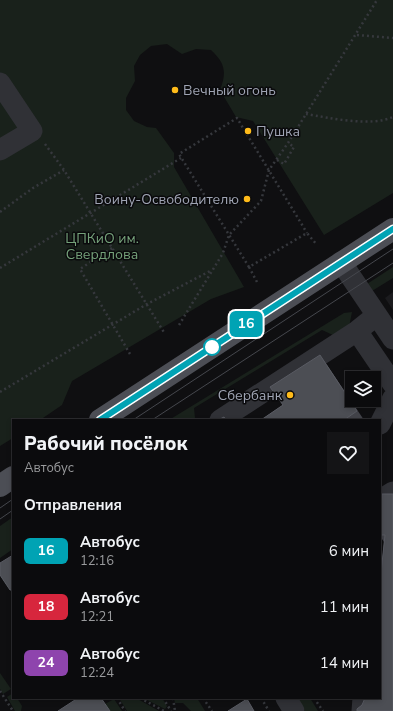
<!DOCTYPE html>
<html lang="ru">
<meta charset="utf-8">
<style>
:root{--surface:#0b0b0d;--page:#141416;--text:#f1f3f6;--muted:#9a9b9d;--line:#2b2b2e}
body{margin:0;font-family:"Nunito Sans",sans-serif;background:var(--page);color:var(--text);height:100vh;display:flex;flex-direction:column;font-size:15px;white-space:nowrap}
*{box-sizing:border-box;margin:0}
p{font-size:13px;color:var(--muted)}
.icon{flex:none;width:22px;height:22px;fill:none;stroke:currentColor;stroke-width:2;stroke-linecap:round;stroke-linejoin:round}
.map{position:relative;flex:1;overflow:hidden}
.panel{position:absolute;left:12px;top:419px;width:369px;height:280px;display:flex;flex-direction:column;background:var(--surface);border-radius:0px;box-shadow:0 2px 6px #0003,0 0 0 1px var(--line)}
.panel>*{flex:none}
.badge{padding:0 8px;border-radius:6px;font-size:14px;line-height:26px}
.tools{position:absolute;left:345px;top:371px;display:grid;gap:8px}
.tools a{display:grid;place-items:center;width:36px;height:36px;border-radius:0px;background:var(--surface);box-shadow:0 2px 6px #0003,0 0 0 1px var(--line);font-size:20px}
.map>.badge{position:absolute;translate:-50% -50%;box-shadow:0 0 0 2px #fff}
h2{padding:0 12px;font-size:15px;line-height:36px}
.round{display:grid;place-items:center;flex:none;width:42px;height:42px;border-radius:0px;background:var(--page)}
.overview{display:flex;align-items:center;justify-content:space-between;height:68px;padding:0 12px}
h1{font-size:19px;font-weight:800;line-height:30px}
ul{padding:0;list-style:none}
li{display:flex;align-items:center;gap:12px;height:56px;padding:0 12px}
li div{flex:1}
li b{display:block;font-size:15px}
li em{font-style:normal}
li .badge{min-width:44px;font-weight:700;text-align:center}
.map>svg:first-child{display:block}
</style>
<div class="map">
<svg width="393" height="711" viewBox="0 0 393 711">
<rect width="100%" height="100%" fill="#0f0f11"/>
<!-- built -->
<path fill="#1b1b1e" d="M393 292V310L385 298Z"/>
<!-- green -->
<path fill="#19211b" d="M0 0H393V193L324 235 253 121 236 117 220 90C227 72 225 63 211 50L196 49 182 54 167 44 151 46 140 55 134 66 135 81 126 98V110L134 121 147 127 156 128 174 153V167L244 287 211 299 72 381 62 405 40 420H13V438L0 446Z
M393 267V278L372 291 367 284Z
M352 312 349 327 335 336 322 330 194 408 195 418 191 420H169L344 313Z
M13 517V549L0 558V526Z
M0 673 11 689 3 694 0 689Z
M13 693V698H17L22 706 21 711H15L7 697Z
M119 698H136L159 711H127Z
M143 698H162L167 706 165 709Z
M174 698H197L205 711H191L183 703H175Z
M297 698H310L318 711H305Z
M114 699 122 711H110L105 704Z"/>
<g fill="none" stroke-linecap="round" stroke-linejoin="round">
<!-- path -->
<path stroke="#36383d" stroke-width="2.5" stroke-dasharray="2 3" stroke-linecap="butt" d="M357 35 393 38
M306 114C330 118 371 127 393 117
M45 144 64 170 165 334
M277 160 284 164 294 147 288 143
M0 212 33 188 64 170
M112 248 80 269 130 354
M249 267 179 154 237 118 307 233
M0 268 181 158
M257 282 249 267 307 233 317 245
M179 325 223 253 229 235 261 201 269 170 288 143 377 0
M0 392 147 304 212 270
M0 691 13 711
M117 698 125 711
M140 698 164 711
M163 698 171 711
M173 698 175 711
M203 698 212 711
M261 698 269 711
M314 698 323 711"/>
<!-- minor -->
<path stroke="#303136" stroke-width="21" d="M0 83 32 131 0 150
M341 262 393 339
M357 331 393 384
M220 420 357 331 377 315
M380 424 393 398
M380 500 393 492
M286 698 294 711
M362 711 363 698"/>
<!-- major -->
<path stroke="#4c4e55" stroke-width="22" d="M100 420 393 229
M0 486 13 477"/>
<!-- tram -->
<path stroke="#45474d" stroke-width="1" d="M133 420 393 249
M152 420 393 263
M0 508 13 499
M0 519 13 510"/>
</g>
<!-- wall -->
<path fill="#424349" d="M327 365 364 420H261L283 405Z
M393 494V711L362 705 365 699 381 573 384 542 380 536V525Z
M13 555V594L0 575Z"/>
<!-- building -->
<path fill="#4c4e54" stroke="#595b63" d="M320 355 357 411 344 420H261L283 405 270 387Z
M224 417 226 420H218Z
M382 494H393V711H357V709L362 705 365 698H380V573H381L385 535H380V525Z
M13 555V589L10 590 0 575V563Z
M78 698H101L110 711H58Z
M247 699 254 711H228Z"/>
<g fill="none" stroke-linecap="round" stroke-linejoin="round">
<defs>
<path id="line" d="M100 420 393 229"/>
</defs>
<!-- line casing -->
<use href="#line" stroke="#fff" stroke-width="9"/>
<!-- line -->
<use href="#line" stroke="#00a3b4" stroke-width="6"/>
</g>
<!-- markers -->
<g fill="#ffbb1a" stroke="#0a0a0c" stroke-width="1.5">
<circle cx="175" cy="90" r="4"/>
<circle cx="248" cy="131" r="4"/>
<circle cx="247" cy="199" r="4"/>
<circle cx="290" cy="395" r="4"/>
</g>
<circle fill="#fff" stroke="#00a3b4" stroke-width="2" cx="212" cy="347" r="8"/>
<g text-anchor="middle" stroke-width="3" stroke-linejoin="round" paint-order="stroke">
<!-- poi labels -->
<g font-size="14" fill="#9fa4b3" stroke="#0a0a0c" text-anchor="start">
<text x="183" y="95">Вечный огонь</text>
<text x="256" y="136">Пушка</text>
<text x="239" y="204" text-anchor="end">Воину-Освободителю</text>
<text x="282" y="400" text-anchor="end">Сбербанк</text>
</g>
<!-- park labels -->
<g font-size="14" fill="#74a079" stroke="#0a0a0c">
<text x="102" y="243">ЦПКиО им.<tspan x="102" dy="16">Свердлова</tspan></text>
</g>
</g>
</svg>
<div class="tools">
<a><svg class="icon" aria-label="layers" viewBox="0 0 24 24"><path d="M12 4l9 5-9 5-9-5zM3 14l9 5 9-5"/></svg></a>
</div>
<b class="badge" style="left:246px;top:324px;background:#00a3b4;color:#fff">16</b>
<section class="panel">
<div class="overview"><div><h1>Рабочий посёлок</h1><p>Автобус</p></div><a class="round"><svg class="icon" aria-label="heart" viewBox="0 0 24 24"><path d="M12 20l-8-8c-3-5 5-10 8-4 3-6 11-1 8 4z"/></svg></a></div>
<h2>Отправления</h2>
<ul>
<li><span class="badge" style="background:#00a3b4;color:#fff">16</span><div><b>Автобус</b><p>12:16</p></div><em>6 мин</em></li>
<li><span class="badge" style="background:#d7263d;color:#fff">18</span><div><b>Автобус</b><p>12:21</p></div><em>11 мин</em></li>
<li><span class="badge" style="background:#8e44ad;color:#fff">24</span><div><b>Автобус</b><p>12:24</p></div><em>14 мин</em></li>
</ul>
</section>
</div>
